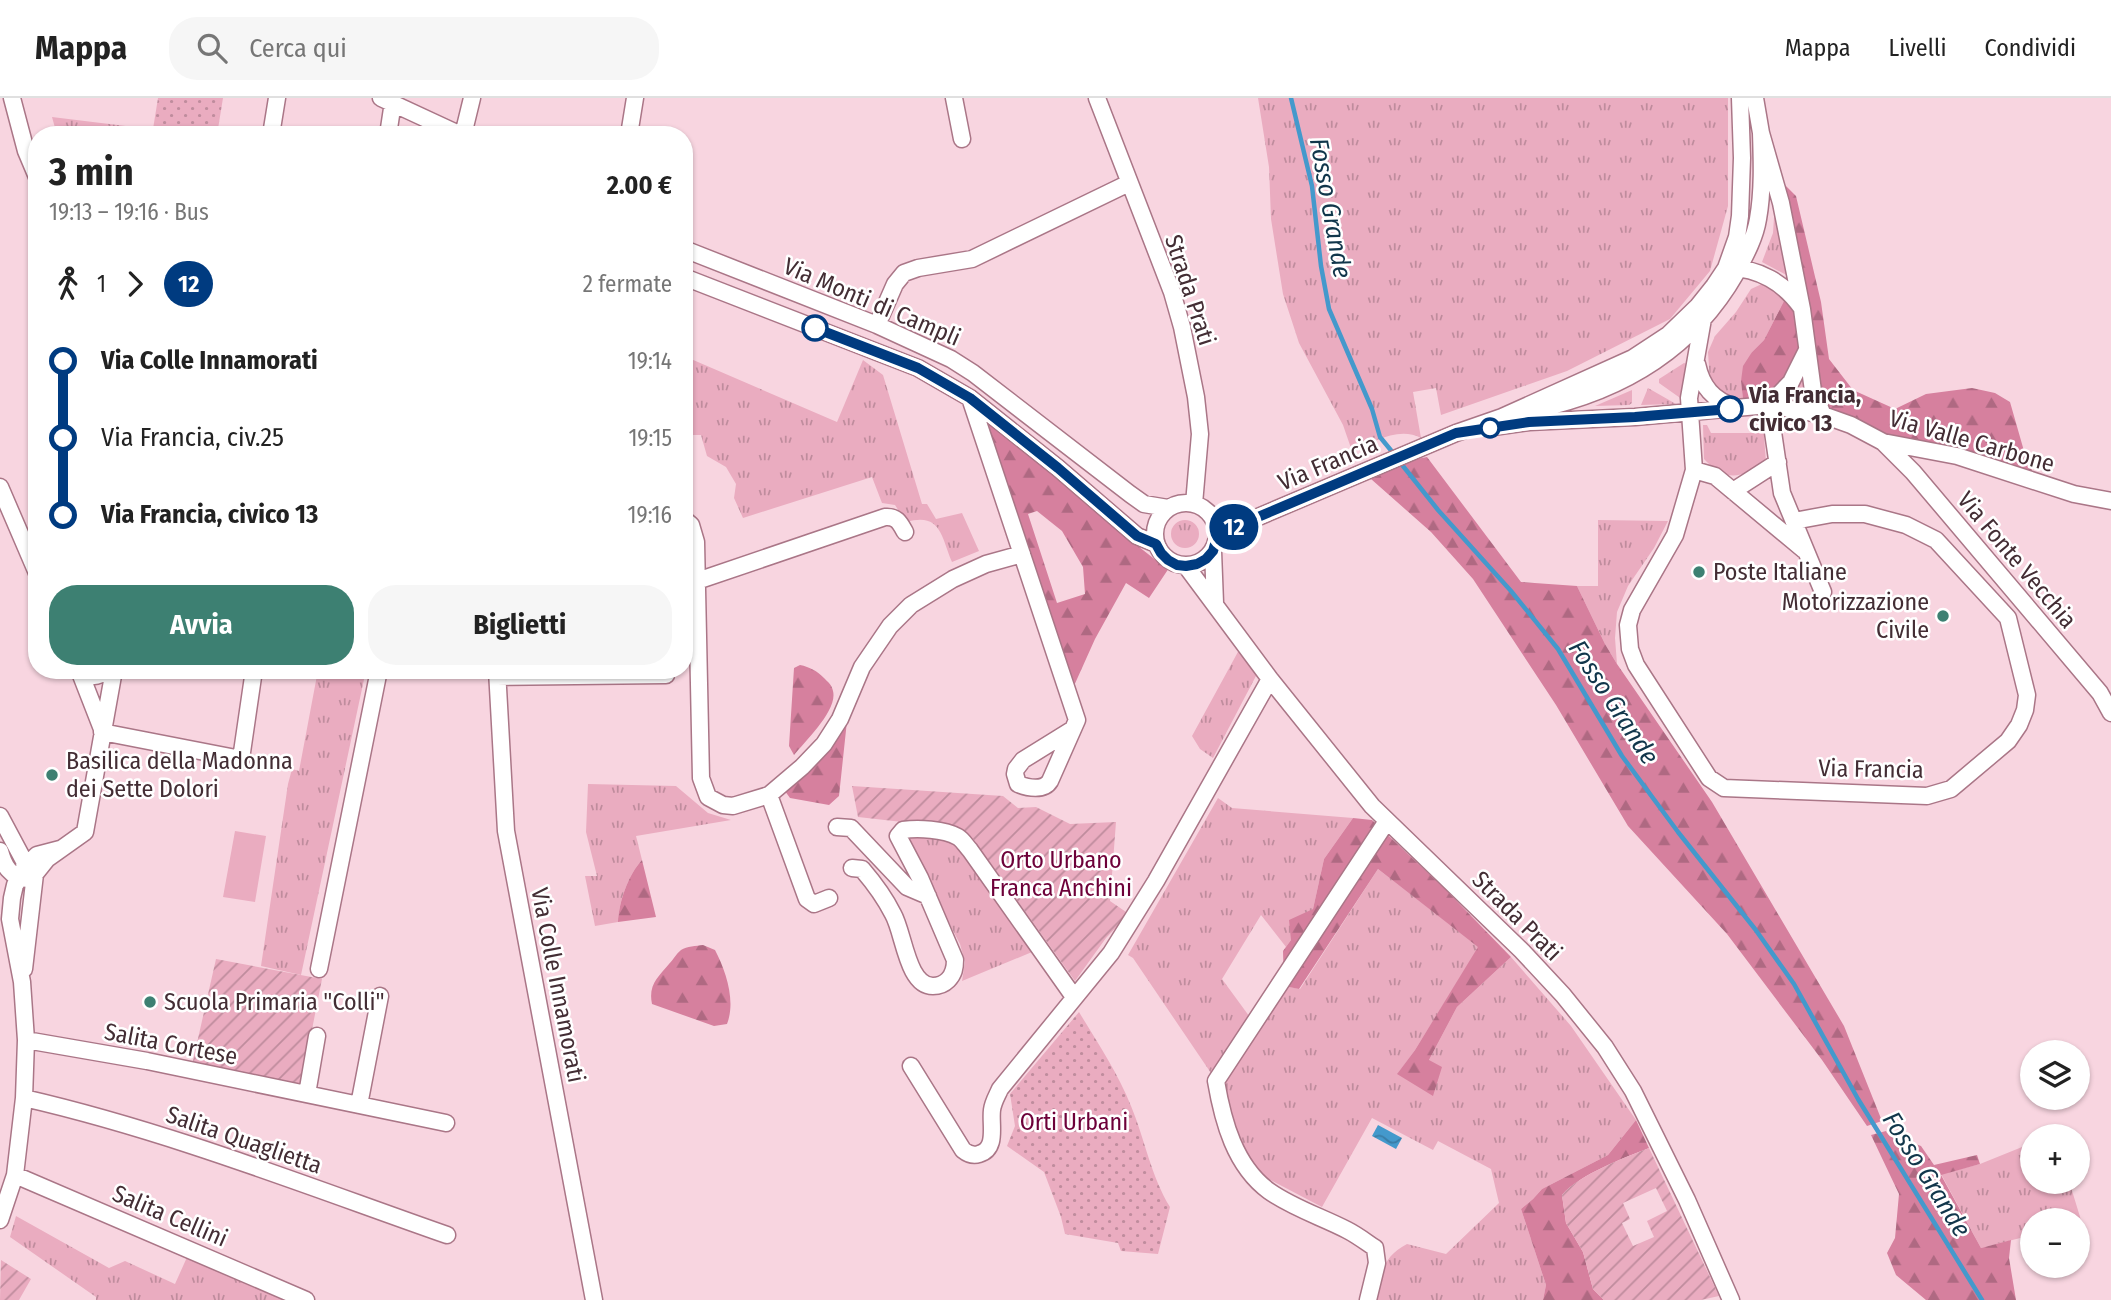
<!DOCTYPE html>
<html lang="it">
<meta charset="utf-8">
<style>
:root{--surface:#fff;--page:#f6f6f6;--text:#222;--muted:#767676;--line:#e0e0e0;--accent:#3d8072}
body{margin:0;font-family:"Fira Sans Condensed",sans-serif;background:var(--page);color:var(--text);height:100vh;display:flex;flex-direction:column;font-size:26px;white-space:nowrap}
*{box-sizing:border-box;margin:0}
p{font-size:23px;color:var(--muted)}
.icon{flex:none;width:38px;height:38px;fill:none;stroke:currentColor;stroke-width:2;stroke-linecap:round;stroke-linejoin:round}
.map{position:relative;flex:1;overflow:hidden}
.details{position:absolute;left:28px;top:28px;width:665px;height:553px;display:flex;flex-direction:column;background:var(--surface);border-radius:28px;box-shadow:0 2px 5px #0004}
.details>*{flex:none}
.badge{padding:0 14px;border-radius:23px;font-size:24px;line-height:46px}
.buttons{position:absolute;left:2020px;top:942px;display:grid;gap:14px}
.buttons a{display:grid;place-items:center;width:70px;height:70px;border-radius:50%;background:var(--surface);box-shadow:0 2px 5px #0004;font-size:35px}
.map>.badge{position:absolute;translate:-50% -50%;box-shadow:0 0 0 4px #fff}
.legs{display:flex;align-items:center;gap:10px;height:77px;padding:0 21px;font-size:23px}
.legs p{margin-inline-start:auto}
.summary{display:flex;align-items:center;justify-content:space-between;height:119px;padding:0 21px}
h1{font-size:38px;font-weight:700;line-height:52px}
.button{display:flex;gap:14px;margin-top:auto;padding:14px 21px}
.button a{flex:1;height:80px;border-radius:28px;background:var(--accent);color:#fff;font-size:28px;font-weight:700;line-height:80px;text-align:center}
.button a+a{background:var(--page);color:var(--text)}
ul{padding:0 21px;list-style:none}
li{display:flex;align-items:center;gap:24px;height:77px;font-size:26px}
li i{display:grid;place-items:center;width:10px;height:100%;margin:0 9px;background:currentColor}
li i::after{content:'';width:18px;height:18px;margin:-9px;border:5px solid;border-radius:50%;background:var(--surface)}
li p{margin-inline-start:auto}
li:first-child i{background:linear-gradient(#0000 50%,currentColor 0)}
li:last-child i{background:linear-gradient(currentColor 50%,#0000 0)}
header{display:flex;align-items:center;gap:42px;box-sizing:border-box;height:98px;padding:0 35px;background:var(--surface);border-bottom:2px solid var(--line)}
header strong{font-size:33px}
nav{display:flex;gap:38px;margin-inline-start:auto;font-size:24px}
.search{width:490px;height:63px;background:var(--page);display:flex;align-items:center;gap:18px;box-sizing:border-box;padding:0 24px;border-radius:28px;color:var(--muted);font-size:26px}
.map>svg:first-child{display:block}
</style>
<header>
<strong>Mappa</strong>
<div class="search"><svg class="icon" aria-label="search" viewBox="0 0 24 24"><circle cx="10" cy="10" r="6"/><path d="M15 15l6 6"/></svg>Cerca qui</div>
<nav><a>Mappa</a><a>Livelli</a><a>Condividi</a></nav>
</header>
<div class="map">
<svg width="2111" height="1202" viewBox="0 0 2111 1202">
<defs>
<pattern id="grass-tufts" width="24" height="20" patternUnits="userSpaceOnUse" patternTransform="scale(1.75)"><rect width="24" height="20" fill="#eaacc0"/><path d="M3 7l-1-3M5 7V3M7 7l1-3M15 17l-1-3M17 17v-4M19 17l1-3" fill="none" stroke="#bf8c9d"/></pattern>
<pattern id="forest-firs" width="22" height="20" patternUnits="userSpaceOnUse" patternTransform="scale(1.75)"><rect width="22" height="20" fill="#d6809e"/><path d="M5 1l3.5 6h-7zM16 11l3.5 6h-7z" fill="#af6982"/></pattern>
<pattern id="park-dots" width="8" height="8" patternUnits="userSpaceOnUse" patternTransform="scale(1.75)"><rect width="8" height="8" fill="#eaacc0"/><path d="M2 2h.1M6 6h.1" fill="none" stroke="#bf8c9d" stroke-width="1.8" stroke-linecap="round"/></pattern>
<pattern id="garden-furrows" width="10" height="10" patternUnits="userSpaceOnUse" patternTransform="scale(1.75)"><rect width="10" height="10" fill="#eaacc0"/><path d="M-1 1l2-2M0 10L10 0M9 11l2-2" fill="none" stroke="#bf8c9d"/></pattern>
<pattern id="water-waves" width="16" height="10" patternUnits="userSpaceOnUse" patternTransform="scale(1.75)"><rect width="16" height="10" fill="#49c"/><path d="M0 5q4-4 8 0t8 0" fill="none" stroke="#3a7da6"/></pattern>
</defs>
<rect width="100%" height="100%" fill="#f8d5e0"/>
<!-- grass -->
<path fill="url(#grass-tufts)" d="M1258 0H1728V108L1710 173 1670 221 1567 273 1441 317 1436 290 1413 294 1421 340C1399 328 1373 344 1352 353L1343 327 1299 245 1283 196 1271 121 1269 69Z
M52 19 142 30 141 37H57Z
M1775 104 1790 179 1762 164 1773 135Z
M1764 185 1786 199 1764 242 1752 254 1741 283 1743 302C1729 300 1720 294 1710 284L1708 254 1715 238 1736 214 1751 191Z
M684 258 837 324 863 262 883 277 922 406H927L936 421 962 415 979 453 952 464C941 438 941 414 906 424L895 407 882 405 872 379 743 420 734 400 736 386 726 369 707 358 701 337H684Z
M1684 265 1687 266 1683 302 1659 285V281Z
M1803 270 1811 308 1783 304Z
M1648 290 1676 306 1641 307Z
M1632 292V305L1629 307 1595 308Z
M1763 325 1766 364C1741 380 1726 385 1704 361L1703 327H1707L1711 335H1755Z
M1598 422 1668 423 1654 450 1628 488 1617 514 1615 540 1617 566 1605 546 1577 488H1598Z
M1171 436a14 14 0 1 1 28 0a14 14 0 1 1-28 0Z
M1239 552 1257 576 1213 660 1200 651 1192 638Z
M318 572H366L301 877 261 868 288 686 292 671 299 673Z
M588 686 676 688 708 715 731 722 636 738 642 762C628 777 619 804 618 824L595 828 585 778H597L586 734Z
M1218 700 1232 710 1353 720 1324 761 1313 811 1286 849 1261 817 1222 881 1252 922 1215 981 1133 860 1128 857Z
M917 736 942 739 957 746 1032 854 962 883 965 864 960 846 904 739Z
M1378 771 1479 849 1415 952 1398 975 1429 962 1457 909 1511 859 1571 928 1636 1022 1608 1057 1542 1091 1533 1101 1521 1111 1546 1187 1543 1202H1375C1381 1176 1382 1159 1407 1146L1446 1156 1499 1105 1491 1071 1438 1043 1433 1052 1372 1020 1322 1109 1259 1076 1240 1044 1226 1015 1224 990 1227 973 1284 888 1300 891Z
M2032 1045V1083H2069L2081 1122H2032V1137L1981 1150 1941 1076 1980 1066Z
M16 1118 109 1170 125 1163 175 1186 188 1157 290 1202H96V1199L10 1139Z"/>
<!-- forest -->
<path fill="url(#forest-firs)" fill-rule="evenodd" d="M1783 85 1796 98 1821 204 1829 261 1853 292 1895 311 1926 296 1972 290 1995 295 2010 304 2024 353 2034 377 1885 338 1823 317Z
M1786 199C1795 213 1801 227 1801 244 1801 251 1796 258 1793 264 1781 288 1770 298 1743 302L1741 283 1743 268 1752 254 1764 242Z
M985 317 1129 441 1162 467H1171L1149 500 1126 485 1095 541 1073 590 981 322ZM1037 413 1062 433 1083 469 1085 496 1057 505 1028 416Z
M1427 359 1521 484 1577 488 1605 546 1617 566 1712 704 1844 928 1882 1023 1867 1028 1822 962 1727 836 1628 728 1556 607 1473 481 1431 434 1371 381 1417 361Z
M800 567C810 569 817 573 824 580 828 584 832 587 833 593 838 612 805 643 794 657L789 648 794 570Z
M847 623 839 698 829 707 790 700 782 689Z
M1353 720 1372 722 1446 792 1511 859 1457 909 1429 962 1442 969 1433 998 1397 976 1415 952 1478 849 1378 771 1299 891 1284 888 1283 853 1291 842 1289 822 1313 811 1324 761Z
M642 762 656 819 618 824C619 804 628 777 642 762Z
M703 847 715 852C726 873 736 903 727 926L714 928 652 906C648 887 658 879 669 866 673 862 676 856 681 852 687 848 696 848 703 847Z
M1636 1022 1649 1050C1624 1060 1580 1076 1562 1097L1566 1125 1583 1154 1593 1191 1604 1202H1543L1546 1187 1521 1111 1533 1101 1542 1091 1608 1057Z
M1886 1033 1887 1035 1921 1048 1934 1067 1977 1057 1980 1066 1941 1077 1981 1150 2011 1142 2009 1160 2016 1202H1926L1896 1177 1887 1155 1895 1140 1899 1096 1871 1037Z"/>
<!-- park -->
<path fill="url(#park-dots)" d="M158 0H223L217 37 153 31Z
M1079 914C1097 944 1118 975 1131 1008 1145 1042 1151 1078 1170 1109L1158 1156 1121 1153 1118 1145 1065 1136 1061 1119 1044 1074 1007 1048 1015 1028 1010 996Z"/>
<!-- garden -->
<path fill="url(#garden-furrows)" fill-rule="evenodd" d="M852 688 1003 698 1018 710 1036 709 1070 726 1116 724 1110 803 1129 816 1106 840 1075 883 973 741 947 729 858 719Z
M216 861 322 881 301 987 192 967Z
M1649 1050 1719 1198 1701 1202H1604L1593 1191 1583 1154 1566 1125 1562 1097C1580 1076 1624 1060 1649 1050ZM1656 1090 1667 1113 1647 1123 1654 1139 1633 1148 1622 1125 1630 1121 1623 1105Z
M1 1162 31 1181 19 1202H0Z"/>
<!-- pitch -->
<path fill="#eaacc0" d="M235 733 266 738 255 804 223 799Z"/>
<!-- water -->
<path fill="url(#water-waves)" d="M1378 1027 1402 1040 1396 1051 1372 1038Z"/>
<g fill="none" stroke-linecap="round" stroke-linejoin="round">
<!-- stream -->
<path stroke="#49c" stroke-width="4.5" d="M1291 0 1312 88 1321 168 1329 211 1372 311 1380 339 1394 356
M1399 363 1438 412 1511 493 1558 551 1622 658 1678 734 1755 831 1794 886 1858 1001 1982 1202"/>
<defs>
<path id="minor" d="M12 0 26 53 37 79
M381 0 461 37
M954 0 962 41
M1097 0 1172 194 1182 229 1196 299 1200 336 1194 406
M1755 0 1761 35 1781 105 1802 211 1813 293 1823 317
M271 37 277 0
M388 37 393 4
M463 37 472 0
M629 37 635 0
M684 151 877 227 951 261 973 275 1130 396 1144 406 1168 410
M1729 170C1759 170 1784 185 1801 209
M684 179 918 270 970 300 1058 370 1137 438 1156 446
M1707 198 1689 300 1694 372 1675 437 1632 512 1628 527 1630 551 1636 567 1709 680 1724 690 1927 698 1951 691 2008 643 2019 627 2025 612 2027 597 2008 520 1936 442 1906 427 1865 416H1832L1794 423
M877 227 895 186 904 175 918 170 972 161 1129 85
M1697 266C1702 289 1713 302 1735 309
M970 300 1077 622 1050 683C1044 693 1028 690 1018 686L1015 676 1016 671 1023 662 1073 631
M1769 307 1782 395 1823 494
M1769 307 1791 284 1807 252
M1534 312C1620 294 1692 252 1736 175 1745 158 1755 140 1758 121 1763 93 1762 63 1761 35
M1493 329 1529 324 1635 319 1769 307 1823 317 1851 327 1883 344 1957 358 2074 396 2111 403
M1883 344 1913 374 2100 595 2111 615
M1694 372 1715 378 1804 452
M0 389 37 475
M1733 393 1778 364
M1155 436a31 31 0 1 1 62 0a31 31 0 1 1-62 0Z
M684 421 691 427 696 444 701 680 708 699 723 707 733 708 769 697 802 669 824 646 840 621 862 569 890 528 911 507 953 481 986 466 1022 456
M1218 436 1456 335 1502 319 1633 260 1668 237 1698 208 1714 188 1726 170 1737 139 1740 118 1742 60 1740 0
M1213 453 1215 505
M1186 468 1270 581 1372 708 1522 853 1563 897 1605 949 1633 993 1687 1102 1731 1202
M697 483 885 419C897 418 900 425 905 434
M79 572 102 631
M497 572 506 733 594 1202
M79 573C91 581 97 579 109 572
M497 579 666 577
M102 634 241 661 254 572
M769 697 807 801 814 806 829 800
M0 718 24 763 25 776
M837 729 851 730 907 789 928 798
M0 753C4 768 10 779 27 781
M852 770 862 771C874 785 885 800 893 816 904 835 907 888 933 888 939 888 944 886 948 882 954 876 955 870 955 862L920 780 898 738 903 732C918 730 944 731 958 739 963 742 966 748 970 752L1074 899
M24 871 35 776 47 761 85 734 114 572
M319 871 379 572
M26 942 147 963 446 1025
M911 968 963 1052C968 1056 973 1058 979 1056 998 1051 990 1026 992 1012 993 1004 997 998 1000 991L1111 855 1156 783 1270 581
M307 996 317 938
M24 1000C168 1033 307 1088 447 1137
M359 1007 380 898
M15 1077 306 1202
M0 1122 15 1077 24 1000 26 942 22 884 10 821 12 800 15 787 31 763 37 757 60 751
M1368 1202 1377 1165 1375 1150C1366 1144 1357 1137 1347 1132 1322 1119 1293 1110 1269 1093 1235 1068 1223 1024 1216 983L1387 723"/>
</defs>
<!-- minor casing -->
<use href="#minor" stroke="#aa7687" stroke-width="19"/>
<!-- minor -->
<use href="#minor" stroke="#fff" stroke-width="16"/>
</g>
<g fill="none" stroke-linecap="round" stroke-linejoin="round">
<defs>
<path id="line-1" d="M815 230 918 270 970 300 1058 370 1137 438 1156 446 1161 455 1168 462 1177 467 1186 468 1197 466 1206 461 1213 453 1218 436 1456 335 1529 324 1635 319 1730 311"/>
</defs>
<!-- line-1 casing -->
<use href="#line-1" stroke="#fff" stroke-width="16"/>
<!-- line-1 -->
<use href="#line-1" stroke="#003b80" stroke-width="10"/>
</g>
<!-- markers -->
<g fill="#fff" stroke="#003b80" stroke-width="3.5">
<circle cx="815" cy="230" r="12"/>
<circle cx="1730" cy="311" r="12"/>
<circle cx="1490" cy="330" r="9"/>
</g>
<g fill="#3d8072" stroke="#fff" stroke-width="2.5">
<circle cx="1699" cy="474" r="7"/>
<circle cx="1943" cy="518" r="7"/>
<circle cx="52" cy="677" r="7"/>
<circle cx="150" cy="904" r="7"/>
</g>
<g text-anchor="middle" stroke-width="5" stroke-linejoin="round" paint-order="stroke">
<!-- street labels -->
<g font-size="24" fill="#432d34" stroke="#fff">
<text transform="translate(1190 192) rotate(72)" y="8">Strada Prati</text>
<text transform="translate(872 204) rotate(23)" y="8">Via Monti di Campli</text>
<text transform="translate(1972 343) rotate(16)" y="8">Via Valle Carbone</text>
<text transform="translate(1328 365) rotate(-23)" y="8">Via Francia</text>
<text transform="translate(2017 462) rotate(50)" y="8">Via Fonte Vecchia</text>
<text transform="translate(1871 671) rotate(1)" y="8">Via Francia</text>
<text transform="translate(1517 818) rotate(45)" y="8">Strada Prati</text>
<text transform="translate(558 887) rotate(79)" y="8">Via Colle Innamorati</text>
<text transform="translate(171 946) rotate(11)" y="8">Salita Cortese</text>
<text transform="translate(244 1042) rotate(19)" y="8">Salita Quaglietta</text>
<text transform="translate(170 1118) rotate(23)" y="8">Salita Cellini</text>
</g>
<!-- stop labels -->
<g font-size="24" font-weight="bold" fill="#432d34" stroke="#fff" text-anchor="start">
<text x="1749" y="305">Via Francia,<tspan x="1749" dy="28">civico 13</tspan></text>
</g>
<!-- poi labels -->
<g font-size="24" fill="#432d34" stroke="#fff" text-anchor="start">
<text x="1713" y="482">Poste Italiane</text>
<text x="1929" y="512" text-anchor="end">Motorizzazione<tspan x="1929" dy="28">Civile</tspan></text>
<text x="66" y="671">Basilica della Madonna<tspan x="66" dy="28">dei Sette Dolori</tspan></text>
<text x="164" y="912">Scuola Primaria "Colli"</text>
</g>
<!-- park labels -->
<g font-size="24" fill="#6d0039" stroke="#fff">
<text x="1061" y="770">Orto Urbano<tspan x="1061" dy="28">Franca Anchini</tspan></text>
<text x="1074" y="1032">Orti Urbani</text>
</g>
<!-- water labels -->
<g font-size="26" font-style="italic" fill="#11364b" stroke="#fff">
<text transform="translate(1331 110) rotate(80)" y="9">Fosso Grande</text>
<text transform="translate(1614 604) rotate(57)" y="9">Fosso Grande</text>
<text transform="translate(1927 1076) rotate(58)" y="9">Fosso Grande</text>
</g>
</g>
</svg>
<div class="buttons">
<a><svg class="icon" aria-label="layers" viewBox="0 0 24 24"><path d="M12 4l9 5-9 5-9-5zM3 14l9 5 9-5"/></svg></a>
<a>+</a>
<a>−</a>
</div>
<b class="badge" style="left:1234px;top:429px;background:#003b80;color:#fff">12</b>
<section class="details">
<div class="summary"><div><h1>3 min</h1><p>19:13 – 19:16 · Bus</p></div><b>2.00 €</b></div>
<div class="legs"><svg class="icon" aria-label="walk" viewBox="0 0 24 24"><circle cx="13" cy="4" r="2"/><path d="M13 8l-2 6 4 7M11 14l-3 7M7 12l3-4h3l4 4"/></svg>1<svg class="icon" aria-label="forward" viewBox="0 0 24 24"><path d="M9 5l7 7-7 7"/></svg><b class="badge" style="background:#003b80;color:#fff">12</b><p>2 fermate</p></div>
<ul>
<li><i style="color:#003b80"></i><b>Via Colle Innamorati</b><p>19:14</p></li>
<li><i style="color:#003b80"></i><span>Via Francia, civ.25</span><p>19:15</p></li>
<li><i style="color:#003b80"></i><b>Via Francia, civico 13</b><p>19:16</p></li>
</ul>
<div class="button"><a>Avvia</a><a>Biglietti</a></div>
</section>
</div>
